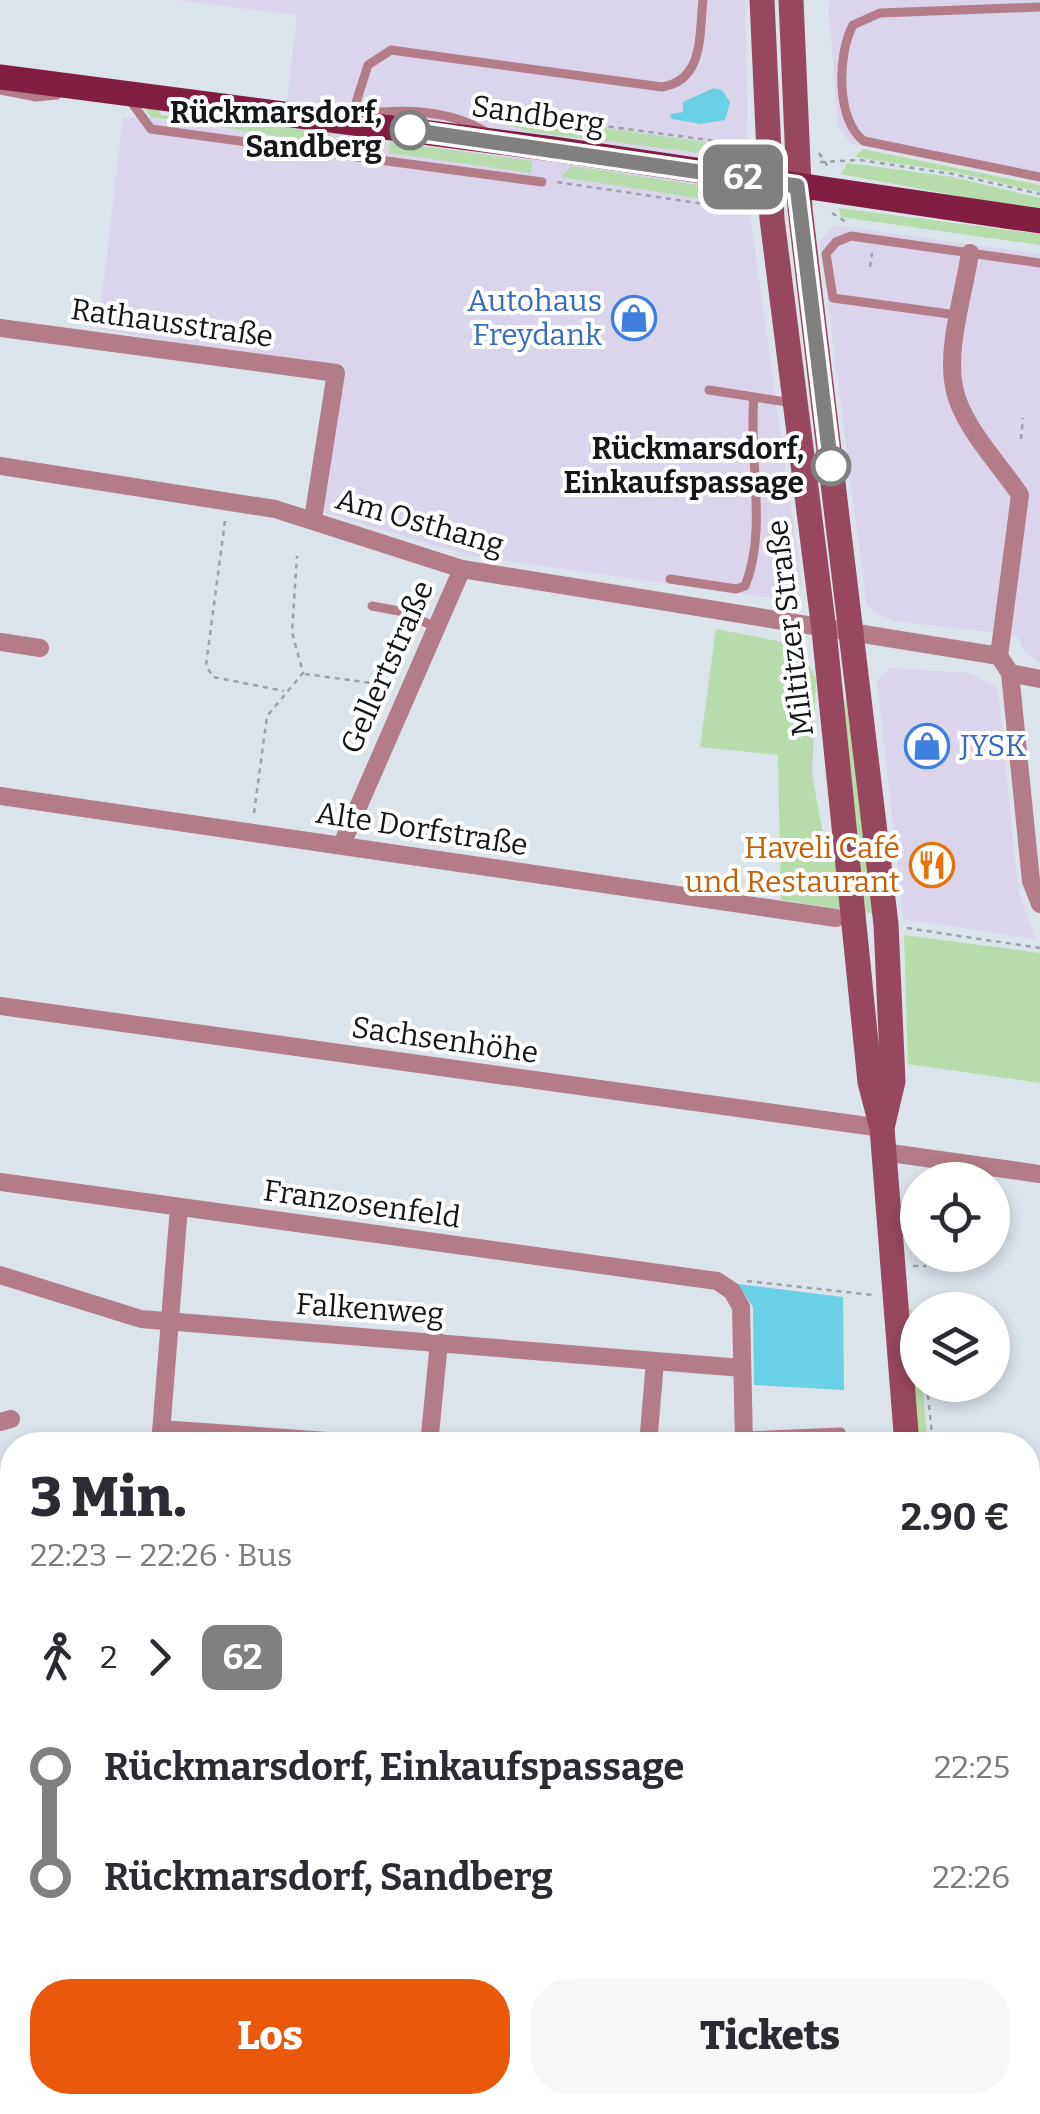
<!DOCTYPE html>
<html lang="de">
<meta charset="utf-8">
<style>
:root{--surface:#fff;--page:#f7f7f7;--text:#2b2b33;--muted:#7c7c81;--accent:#ea580c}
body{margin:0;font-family:Bitter,serif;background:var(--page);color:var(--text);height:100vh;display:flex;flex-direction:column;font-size:38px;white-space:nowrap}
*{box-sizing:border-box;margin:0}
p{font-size:32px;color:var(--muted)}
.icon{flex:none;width:55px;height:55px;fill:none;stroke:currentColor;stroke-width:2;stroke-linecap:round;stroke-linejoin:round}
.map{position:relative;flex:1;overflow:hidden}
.panel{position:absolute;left:0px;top:1432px;width:1040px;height:682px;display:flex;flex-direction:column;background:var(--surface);border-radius:40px 40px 0 0;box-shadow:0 5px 15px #0003}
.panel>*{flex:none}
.badge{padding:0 20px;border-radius:15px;font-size:35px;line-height:65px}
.controls{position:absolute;left:900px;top:1162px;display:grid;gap:20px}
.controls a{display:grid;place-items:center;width:110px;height:110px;border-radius:50%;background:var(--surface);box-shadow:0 5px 15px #0003;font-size:50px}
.map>.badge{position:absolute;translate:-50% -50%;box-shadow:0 0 0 5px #fff}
.legs{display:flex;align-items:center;gap:15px;height:110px;padding:0 30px;font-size:32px}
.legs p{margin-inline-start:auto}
.head{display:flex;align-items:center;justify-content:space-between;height:170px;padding:0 30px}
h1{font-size:55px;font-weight:800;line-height:75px}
.button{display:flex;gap:20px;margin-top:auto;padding:20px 30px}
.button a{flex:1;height:115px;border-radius:40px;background:var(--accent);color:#fff;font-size:40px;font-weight:800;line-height:115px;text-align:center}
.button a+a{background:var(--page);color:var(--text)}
ul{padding:0 30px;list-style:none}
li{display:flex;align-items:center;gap:35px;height:110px;font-size:38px}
li i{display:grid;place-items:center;width:15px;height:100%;margin:0 12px;background:currentColor}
li i::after{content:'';width:25px;height:25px;margin:-12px;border:8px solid;border-radius:50%;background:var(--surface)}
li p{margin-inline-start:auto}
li:first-child i{background:linear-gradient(#0000 50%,currentColor 0)}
li:last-child i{background:linear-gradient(currentColor 50%,#0000 0)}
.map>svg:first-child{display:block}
</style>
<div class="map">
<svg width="1040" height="2114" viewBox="0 0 1040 2114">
<rect width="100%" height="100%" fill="#dbe3eb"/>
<!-- commercial -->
<path fill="#dad5ea" d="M175 0H745L749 209 802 585 781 599 470 556 320 511 342 369 98 329 123 118H151L283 137 297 15Z
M828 0H1040V180L851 144 838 127Z
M834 225 1040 254V664L1023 649 1016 635 894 621 873 612 866 602 820 241Z
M890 668 970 673 998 688 1018 889 1036 939 903 919 877 680Z"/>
<!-- green -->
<path fill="#b6dcab" d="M144 107 158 109 161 115 204 121 210 116 329 133 343 146 151 117Z
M491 112 711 143 717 155 533 132 481 118Z
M390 142 532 161 531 173 389 153Z
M863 149 1040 185V192L954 172 855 157Z
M848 163 953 177 1040 198V211L841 174Z
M571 166 718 188 716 201 561 177Z
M839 208 1040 234V245L841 217Z
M716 629 798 645 816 678 812 775 824 838 836 862 840 909 781 900 778 755 700 747Z
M846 701 876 914 864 912 841 702Z
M904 935 1040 953V1083L908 1064Z
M905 1307 914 1312 918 1385H922L928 1445H917Z"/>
<!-- water -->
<path fill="#69d0e6" d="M714 88 722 90 730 102 725 120 701 124 672 119 670 114 683 112V102Z
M738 1284 843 1297 844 1390 754 1385 753 1307Z"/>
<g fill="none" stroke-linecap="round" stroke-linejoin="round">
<!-- path -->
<path stroke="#9ba1a7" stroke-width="2.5" stroke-dasharray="5 5" stroke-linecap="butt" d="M470 108 716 141 748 151
M727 143 744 142
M819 153 830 170
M820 162 860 160 953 174 1040 194
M557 182 718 206 724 200 749 203
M725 201 749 214
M832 213 846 222
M870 267 872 253
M1021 439 1023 418
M225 521 206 665 213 677 284 691
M305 674 387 685
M254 813 267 716 303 673 292 632 297 556
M907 928 1040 948
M913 1266H926
M747 1281 873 1295
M927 1385 933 1445
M0 1515 12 1519"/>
<!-- lane -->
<path stroke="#b47b88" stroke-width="9" d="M1040 7 880 13 853 25C837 54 836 121 864 141L1040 177
M0 90 36 97 57 95
M129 99 151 129 542 182
M361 114C404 109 447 109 486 132
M352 115 368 65 391 50 662 87C704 80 699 36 703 0
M375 159 381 127
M957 315 833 298 826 254 836 242 851 236 1040 263
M709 390 793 403
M670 579 736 589 745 586C768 530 748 457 754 397
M372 606 399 611 436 627
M744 1436 841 1432
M1028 1975 1040 1977
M975 2114 1013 2110"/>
<!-- street -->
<path stroke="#b47b88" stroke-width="18" d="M970 253C964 294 946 347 954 387 961 425 999 463 1020 495L999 656
M0 328 336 373 313 519
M0 466 275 509 462 569 999 656 1010 673 1031 881 1040 904
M0 642 40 648
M1010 673 1040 679
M0 796 836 918
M342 844 462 569
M0 1006 882 1128
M883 1152 1040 1174
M0 1182 717 1281 732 1291 741 1307 744 1445
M0 1275 141 1319 742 1368
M0 1422 11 1419
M161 1429 384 1445
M160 1445 179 1207
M429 1445 439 1342
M648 1445 655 1361
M0 1539 12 1559
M0 1751 12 1774
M0 2059 12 2061
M238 2102 248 2114"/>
<!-- secondary -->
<path stroke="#98485e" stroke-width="25" d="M762 0 772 219 824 630 870 1082 882 1128 907 1445
M791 0 800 209 886 924 893 1081 882 1128
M971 2102 972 2114"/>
<!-- primary -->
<path stroke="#811d41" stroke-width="25" d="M0 77 553 149 1040 221"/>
</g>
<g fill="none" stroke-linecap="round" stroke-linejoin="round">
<defs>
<path id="line-1" d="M410 130 797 186 831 466"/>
</defs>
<!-- line-1 casing -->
<use href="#line-1" stroke="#fff" stroke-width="22"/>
<!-- line-1 -->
<use href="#line-1" stroke="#808080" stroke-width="15"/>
</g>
<!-- icons -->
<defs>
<symbol id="shop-ring" viewBox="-11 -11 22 22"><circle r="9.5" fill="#fff" stroke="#3f7fe0" stroke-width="1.5"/><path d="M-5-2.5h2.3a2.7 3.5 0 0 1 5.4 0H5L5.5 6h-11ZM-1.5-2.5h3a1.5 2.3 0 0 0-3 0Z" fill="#3f7fe0"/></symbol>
<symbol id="restaurant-ring" viewBox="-11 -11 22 22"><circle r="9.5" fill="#fff" stroke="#e8710a" stroke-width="1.5"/><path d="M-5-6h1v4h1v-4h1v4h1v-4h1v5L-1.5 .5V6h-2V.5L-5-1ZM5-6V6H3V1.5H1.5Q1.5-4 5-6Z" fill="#e8710a"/></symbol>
</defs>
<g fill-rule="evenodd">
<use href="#shop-ring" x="609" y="293" width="50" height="50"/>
<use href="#shop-ring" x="902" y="721" width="50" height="50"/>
<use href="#restaurant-ring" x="907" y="840" width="50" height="50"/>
</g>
<!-- markers -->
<g fill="#fff" stroke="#808080" stroke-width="5">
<circle cx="410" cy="130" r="18"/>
<circle cx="831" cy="466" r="18"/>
</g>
<g text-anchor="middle" stroke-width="8" stroke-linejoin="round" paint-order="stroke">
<!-- stop labels -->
<g font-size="30" font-weight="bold" fill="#14171a" stroke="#fff" text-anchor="end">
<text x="382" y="123">Rückmarsdorf,<tspan x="382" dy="34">Sandberg</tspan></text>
<text x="804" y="459">Rückmarsdorf,<tspan x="804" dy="34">Einkaufspassage</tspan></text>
</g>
<!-- street labels -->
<g font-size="30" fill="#14171a" stroke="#fff">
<text transform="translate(538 115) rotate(8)" y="10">Sandberg</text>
<text transform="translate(172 323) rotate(8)" y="10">Rathausstraße</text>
<text transform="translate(420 522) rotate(16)" y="10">Am Osthang</text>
<text transform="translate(790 628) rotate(-97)" y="10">Miltitzer Straße</text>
<text transform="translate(387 667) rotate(-66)" y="10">Gellertstraße</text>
<text transform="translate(422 829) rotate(9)" y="10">Alte Dorfstraße</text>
<text transform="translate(445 1040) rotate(8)" y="10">Sachsenhöhe</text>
<text transform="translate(362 1204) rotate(8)" y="10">Franzosenfeld</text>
<text transform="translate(370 1309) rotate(4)" y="10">Falkenweg</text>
</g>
<!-- shop labels -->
<g font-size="30" fill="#366cbe" stroke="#fff" text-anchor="end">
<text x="602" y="311">Autohaus<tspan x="602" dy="34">Freydank</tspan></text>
<text x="960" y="756" text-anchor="start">JYSK</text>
</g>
<!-- food labels -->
<g font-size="30" fill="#c56008" stroke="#fff" text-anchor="end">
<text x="900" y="858">Haveli Café<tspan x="900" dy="34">und Restaurant</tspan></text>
</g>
</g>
</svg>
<div class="controls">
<a><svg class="icon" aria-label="locate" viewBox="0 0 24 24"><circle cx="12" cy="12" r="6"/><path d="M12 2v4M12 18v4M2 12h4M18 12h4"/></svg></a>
<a><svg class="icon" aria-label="layers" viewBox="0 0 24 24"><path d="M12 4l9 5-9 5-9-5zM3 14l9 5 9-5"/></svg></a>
</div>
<b class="badge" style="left:743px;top:177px;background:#808080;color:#fff">62</b>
<section class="panel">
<div class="head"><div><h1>3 Min.</h1><p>22:23 – 22:26 · Bus</p></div><b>2.90 €</b></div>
<div class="legs"><svg class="icon" aria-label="walk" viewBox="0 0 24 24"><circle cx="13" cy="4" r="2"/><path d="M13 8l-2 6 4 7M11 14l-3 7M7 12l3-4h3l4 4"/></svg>2<svg class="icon" aria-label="forward" viewBox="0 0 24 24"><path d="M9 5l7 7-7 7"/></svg><b class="badge" style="background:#808080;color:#fff">62</b></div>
<ul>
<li><i style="color:#808080"></i><b>Rückmarsdorf, Einkaufspassage</b><p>22:25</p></li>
<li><i style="color:#808080"></i><b>Rückmarsdorf, Sandberg</b><p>22:26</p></li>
</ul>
<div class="button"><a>Los</a><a>Tickets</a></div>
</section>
</div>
